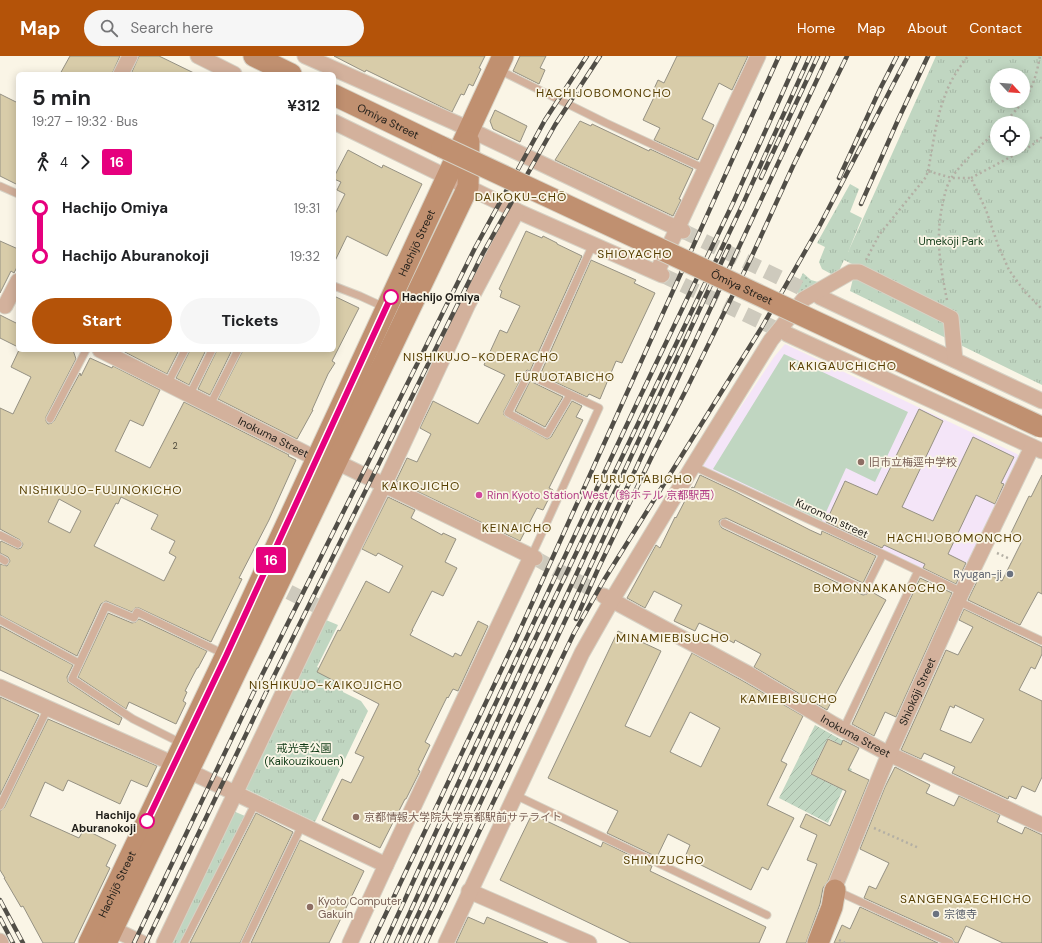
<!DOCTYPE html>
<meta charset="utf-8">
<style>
:root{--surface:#fff;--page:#f6f6f6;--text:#202124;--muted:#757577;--accent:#b45309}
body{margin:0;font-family:"DM Sans","Noto Sans JP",sans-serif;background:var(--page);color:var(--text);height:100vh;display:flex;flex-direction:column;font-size:15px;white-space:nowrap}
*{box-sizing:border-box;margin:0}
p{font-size:13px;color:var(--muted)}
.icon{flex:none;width:22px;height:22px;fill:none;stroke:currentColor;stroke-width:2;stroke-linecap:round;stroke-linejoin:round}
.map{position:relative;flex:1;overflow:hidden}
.panel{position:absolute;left:16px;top:16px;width:320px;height:280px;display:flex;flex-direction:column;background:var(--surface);border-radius:6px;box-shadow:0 2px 10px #0003}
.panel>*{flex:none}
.badge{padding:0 8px;border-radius:3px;font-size:14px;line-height:26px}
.needle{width:26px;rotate:116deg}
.controls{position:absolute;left:990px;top:12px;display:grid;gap:8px}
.controls a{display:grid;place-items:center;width:40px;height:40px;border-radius:50%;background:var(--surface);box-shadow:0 2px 10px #0003;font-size:20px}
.map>.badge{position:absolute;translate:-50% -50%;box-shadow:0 0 0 2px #fff}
.legs{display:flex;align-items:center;gap:6px;height:44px;padding:0 16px;font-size:13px}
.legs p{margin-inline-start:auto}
.overview{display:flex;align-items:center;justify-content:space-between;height:68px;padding:0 16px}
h1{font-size:22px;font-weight:700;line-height:30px}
.action{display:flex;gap:8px;margin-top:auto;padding:8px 16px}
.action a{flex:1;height:46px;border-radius:24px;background:var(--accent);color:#fff;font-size:16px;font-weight:700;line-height:46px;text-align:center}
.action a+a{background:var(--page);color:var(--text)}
ul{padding:0 16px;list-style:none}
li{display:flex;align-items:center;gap:14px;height:48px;font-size:15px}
li i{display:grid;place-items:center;width:6px;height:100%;margin:0 5px;background:currentColor}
li i::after{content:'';width:10px;height:10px;margin:-5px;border:3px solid;border-radius:50%;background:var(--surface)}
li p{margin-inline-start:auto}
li:first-child i{background:linear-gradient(#0000 50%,currentColor 0)}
li:last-child i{background:linear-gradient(currentColor 50%,#0000 0)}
header{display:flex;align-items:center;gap:24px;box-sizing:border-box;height:56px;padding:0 20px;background:var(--accent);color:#fff}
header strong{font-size:19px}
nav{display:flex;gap:22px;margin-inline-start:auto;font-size:14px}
.search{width:280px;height:36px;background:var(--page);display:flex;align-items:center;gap:10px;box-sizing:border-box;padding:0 14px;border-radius:22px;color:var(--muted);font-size:15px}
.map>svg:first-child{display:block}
</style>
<header>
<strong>Map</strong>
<div class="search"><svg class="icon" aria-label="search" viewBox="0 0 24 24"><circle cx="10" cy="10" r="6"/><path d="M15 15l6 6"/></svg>Search here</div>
<nav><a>Home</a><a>Map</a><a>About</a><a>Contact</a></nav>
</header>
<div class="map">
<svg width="1042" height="887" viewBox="0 0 1042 887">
<defs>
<pattern id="grass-dots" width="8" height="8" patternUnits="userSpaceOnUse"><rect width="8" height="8" fill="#c0d6c1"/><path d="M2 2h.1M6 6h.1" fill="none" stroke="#a5b7a5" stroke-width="1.8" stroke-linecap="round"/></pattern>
<pattern id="park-tufts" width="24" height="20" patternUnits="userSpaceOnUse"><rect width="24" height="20" fill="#c0d6c1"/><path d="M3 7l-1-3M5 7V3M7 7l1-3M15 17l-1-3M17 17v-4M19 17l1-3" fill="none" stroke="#a5b7a5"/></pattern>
<pattern id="garden-furrows" width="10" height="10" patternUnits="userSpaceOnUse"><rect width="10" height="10" fill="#c0d6c1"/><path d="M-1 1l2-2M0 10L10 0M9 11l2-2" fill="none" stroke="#a5b7a5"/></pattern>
</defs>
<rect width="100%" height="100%" fill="#faf5e6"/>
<!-- education -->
<path fill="#f4e5f8" d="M785 288 1017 398 1021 402 961 525 955 528 701 410 774 301Z"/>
<!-- grass -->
<path fill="url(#grass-dots)" d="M803 217 811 224 818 226 815 230 801 238 794 235Z"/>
<!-- park -->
<path fill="url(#park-tufts)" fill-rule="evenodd" d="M936 0H1042V329L850 235 856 210 844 204 838 217 833 219 822 213 819 206 825 191 817 187 850 128 859 133 850 156 862 162 848 196ZM997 19H1023V45H997ZM997 67H1023V93H997Z
M326 564 338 569 317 611 343 624V636L361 645 368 655 315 766 244 732Z
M231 754 245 760 182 887H168Z"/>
<!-- garden -->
<path fill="url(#garden-furrows)" d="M815 669 849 688 847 692 828 682 810 718 837 731 847 711 852 713 828 767 779 742Z"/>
<!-- pitch -->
<path fill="#c0d6c1" d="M784 298 908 356 875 426 846 412 822 465 713 413Z"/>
<!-- building -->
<path fill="#d8cca9" stroke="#959183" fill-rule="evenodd" d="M70 0H120L112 18H60Z
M139 0H159L196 18H131Z
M334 0H485L479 12 481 13 473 30 469 28 464 39 461 38 452 56 366 14 365 16Z
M520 0H546L540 12 545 14 539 28 513 15Z
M677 0H748L732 34 719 27 702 63 714 69 698 104 654 84 660 72 643 64 656 37 653 35 658 24 664 27Z
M0 38 18 47V129L0 120Z
M495 54 527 70 520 86 493 73 490 65Z
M580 65 591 70 592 68 649 95 650 93 693 113 679 143 681 144 673 160 555 104Z
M348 94 382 112 383 109 422 128 387 200 347 180 334 207V160L345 138 337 134 341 126 334 123V121Z
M526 175 542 182 543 180 557 187V188L582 200 530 315 527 314 524 317 504 355V359L547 383 551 381 572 345 582 350 576 361 583 364 549 432 553 434 543 454 537 452 520 485 396 425 407 402 417 406 431 378 420 372 433 345 478 368 505 319 484 309 500 274 507 277 520 250 500 241 502 235 499 233Z
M0 185 18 193V209L14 217 11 215 0 237Z
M591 204 636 224 634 227 655 237 622 307 616 305 600 343 589 338 587 341 540 319Z
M334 240 359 252 332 305 335 307 328 318 312 354H313L297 383 218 343 243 294H334Z
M0 259 18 268V291L0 282Z
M19 294H73L76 303 46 361V365L48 368 52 367 54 365 80 317 81 320 90 302 112 312 113 310 160 334 143 370 130 364 115 395 150 412 184 346 289 399 288 400 296 404 269 464 239 522 242 523 211 586 139 552H135L132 556 106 545 101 548 77 600 0 559V508L7 510 10 505 8 501 0 497V487L1 485 18 493 21 492 23 488 20 484 0 473V352L13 358 31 321 11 311ZM121 441 158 459 151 473 175 485 169 497 176 501 164 525 94 490 116 447 118 448ZM59 443 81 455 70 477 48 466Z
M121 294H179L167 318Z
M190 294H206L189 329 176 322Z
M217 294H232L210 339 198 333Z
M530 325 563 341 545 371 515 355Z
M919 353 943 365 902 451 933 465 973 381 1014 401 1001 427 1004 428 995 448 976 439 948 498 966 507 956 528 923 512 925 508 884 489 882 492 826 466 845 425 877 439Z
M700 419 736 436 810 474 821 479 822 475 876 500 863 527 726 462 722 463 719 465 720 469 722 472 863 539 867 538 870 535 886 544 827 654 754 611 761 598 735 584 734 587 721 580 722 578 699 567 695 575 674 565 682 549 654 535 645 552 627 542 651 498 656 489 660 492 675 461 676 462 692 431 694 432Z
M1042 419V538L1038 536 1020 569 968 544 982 515 1002 525 1023 483 1011 477 1029 440 1031 441Z
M388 441 415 454 411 462 442 479 443 477 456 483 445 506 457 512 443 540 432 535 412 574H413L410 579 453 601 455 597 461 600 478 565 488 570 458 635 453 633 448 642 447 641 425 686 430 689 418 714 420 715 406 743H405L380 792 322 764 342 723 351 727 364 701 355 697 379 648 317 616 338 574 340 575 366 525 389 537 403 510 378 497 376 500 362 493Z
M920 522 952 537 896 661 885 656 874 680 852 668Z
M964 553 1042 591V598L1035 613 1031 611 1019 634 1042 645V721L1035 736 1022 730 1016 743 1009 740 1008 743 952 717 955 711 924 697 921 703 901 694 946 594 958 599 973 571 959 564ZM955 649 984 663 971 687 940 674 950 650 954 652Z
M108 557 132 567 136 566 139 563 207 595 198 612H197L185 635 187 636 183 645 186 647 176 668 129 646 126 653 78 621Z
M0 570 73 609 67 621 68 626 122 662 119 669 0 614Z
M618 575 661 595 625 670 650 681 692 597 743 625 803 660 781 705 787 708 767 749 794 762 768 814 762 811 751 834 685 801 690 789 668 778 657 801 607 777 618 755 548 722ZM690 656 720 672 701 711 670 696Z
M0 641 39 659 0 739Z
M48 663 157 710 147 731 131 724 120 748 68 724 63 735 45 726 30 760 79 782 84 773 116 789 106 810 110 812 74 887H43L23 850 21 851 4 822H5L0 814V755L4 752Z
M828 683 841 689 843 684 859 692 848 714 869 724 828 825 823 832 820 848 806 887H786L817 808 807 804 817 779 800 771 806 758 830 770 846 735 811 718Z
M895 711 930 729 926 737 954 750 959 740 1000 759 997 766 1022 778 1025 771 1042 779V887H1003L966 870 958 887H955L952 882 864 842 869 830 876 833 889 807 860 793 885 731Z
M256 757 293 776 240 887H190Z
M532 758 601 791 603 786 652 810 650 815 766 871 759 887H631L500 824Z
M300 784 364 815 329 887H251Z
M860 851 938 887H834L842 869 850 873Z
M468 861 484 868 487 861 548 887H456Z"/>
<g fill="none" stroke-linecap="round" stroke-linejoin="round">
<!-- street-tunnel -->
<path stroke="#cecabd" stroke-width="15" stroke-dasharray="15 8" stroke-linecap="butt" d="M683 175 820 241
M662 219 787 278
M535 502 604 540
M289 536 323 553"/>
<defs>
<path id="lane" d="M499 14 606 67 705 113
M0 130 18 138
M334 230 360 240 384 251
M168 327 185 294
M190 338 212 294
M570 339 547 378 508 357 528 319 533 321 593 188
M210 349 238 294
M50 363 86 294
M693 410 883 498 962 536
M724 467 865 534 883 498
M0 479 18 488
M531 501 599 352 533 321
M0 502 5 505
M958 545 1042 585
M0 564 79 607
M843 674 918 515
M181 687 133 663 72 623 106 550 134 562 137 556 224 598
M515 739 767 859
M0 750 48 652
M837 835 950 887
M184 887 255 748
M245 887 302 769"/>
<g id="street">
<path d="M198 0 234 18"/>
<path d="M305 0 456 67 683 175"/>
<path d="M121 18 130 0"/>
<path d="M334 66 517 155 662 219"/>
<path d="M657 216 758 0"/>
<path d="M820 241 1042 345"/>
<path d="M5 250 18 225"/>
<path d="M787 278 1042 395"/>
<path id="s1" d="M100 294 317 403 335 406 347 411 535 502"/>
<path id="s2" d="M604 540 747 617 833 668 889 698 1042 769"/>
<path d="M0 631 174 708 386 809 350 887"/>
<path d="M386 809 531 501"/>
<path id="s3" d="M835 834 836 828 889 698 962 536 1032 391"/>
<path d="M469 835 589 887"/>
<path d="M113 873 142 887"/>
<path d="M0 885 1 887"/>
<path d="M164 887 323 553 384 429 468 248 517 155"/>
<path d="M446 887 582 597 612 544 693 410 771 284 804 243 851 216H859L951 262 955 304"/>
</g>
<g id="secondary">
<path d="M254 0 291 18"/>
<path id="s4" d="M334 39 442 91"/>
<path id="s5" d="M89 887 226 599 503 0"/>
<path d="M106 887 468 131 469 86"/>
<path d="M818 887 832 851 835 834"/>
</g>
</defs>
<!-- lane casing -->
<use href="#lane" stroke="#d7d2c5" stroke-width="9"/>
<!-- street casing -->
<use href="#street" stroke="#d7d2c5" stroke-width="17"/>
<!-- secondary casing -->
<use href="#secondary" stroke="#d7d2c5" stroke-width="23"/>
<!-- path -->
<path stroke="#b3afa4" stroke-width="2.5" stroke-dasharray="2 3" stroke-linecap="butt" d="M1004 67C1027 43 1034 33 1040 0
M928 115C933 90 936 61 946 37 951 23 959 12 968 0
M971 122 1031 90 1042 81
M866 204 879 179 926 121 928 115 952 122H971L986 154 998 189 1009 214 1025 236 1042 253
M947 244C940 209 935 181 943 146 945 137 947 128 952 121 965 103 982 89 997 74
M997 497 1010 503
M874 772 919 792
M839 884 845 887"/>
<!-- lane -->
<use href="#lane" stroke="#d3b19c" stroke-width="7"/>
<!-- street -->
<use href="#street" stroke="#d3b19c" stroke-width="15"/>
<!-- secondary -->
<use href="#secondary" stroke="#c09070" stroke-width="21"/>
<defs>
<path id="rail" d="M761 122 818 0
M839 122 881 31 897 0
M861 148 898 64 928 0
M576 563 598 513 653 398 686 334 751 202 793 110 847 0
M0 844 23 887
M0 862 13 887
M134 887 262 619 475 192 545 64 587 0
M146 887 273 622 483 197 555 69 600 0
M372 887 515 585 779 0
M385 887 468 706 639 343 733 147 799 0
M396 887 527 600 742 150 810 0
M405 887 729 190
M415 887 828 0
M426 887 574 577 604 524 762 271 819 171 908 0"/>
</defs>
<!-- rail casing -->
<use href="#rail" stroke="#514e47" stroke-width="4.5"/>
<!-- rail -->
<use href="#rail" stroke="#faf5e6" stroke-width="3" stroke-dasharray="9" stroke-linecap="butt"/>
<defs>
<g id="secondary-bridge">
<path id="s6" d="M442 91 1041 371"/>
</g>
</defs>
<!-- secondary-bridge casing -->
<use href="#secondary-bridge" stroke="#d7d2c5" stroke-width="23" stroke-linecap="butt"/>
<!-- secondary-bridge -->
<use href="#secondary-bridge" stroke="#c09070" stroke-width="21"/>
</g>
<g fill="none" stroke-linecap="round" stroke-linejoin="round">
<defs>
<path id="line-1" d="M147 765 226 600 391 241"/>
</defs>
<!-- line-1 casing -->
<use href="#line-1" stroke="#fff" stroke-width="9"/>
<!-- line-1 -->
<use href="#line-1" stroke="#e6007e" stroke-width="6"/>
</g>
<!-- markers -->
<g fill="#fff" stroke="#e6007e" stroke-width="2">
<circle cx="391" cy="241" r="7"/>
<circle cx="147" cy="765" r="7"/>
</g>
<g fill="#8d6e63" stroke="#faf5e6" stroke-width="1.5">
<circle cx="861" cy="406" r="4"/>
<circle cx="356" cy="761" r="4"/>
<circle cx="310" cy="851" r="4"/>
</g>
<circle fill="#d1479c" stroke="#faf5e6" stroke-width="1.5" cx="479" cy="439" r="4"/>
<g fill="#6b7280" stroke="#faf5e6" stroke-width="1.5">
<circle cx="1010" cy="518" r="4"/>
<circle cx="936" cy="858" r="4"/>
</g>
<g text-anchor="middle" stroke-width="3.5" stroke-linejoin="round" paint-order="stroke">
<!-- number labels -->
<g font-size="9" fill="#4d493c">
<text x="175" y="393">2</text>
</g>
<!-- street labels -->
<g font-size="11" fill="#1f1d18" stroke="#faf5e6">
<text dy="4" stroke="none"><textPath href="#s4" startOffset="60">Omiya Street</textPath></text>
<text dy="4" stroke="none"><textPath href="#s5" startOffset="773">Hachijō Street</textPath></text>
<text dy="4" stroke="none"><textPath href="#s6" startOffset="331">Ōmiya Street</textPath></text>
<text dy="4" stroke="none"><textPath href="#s1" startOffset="194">Inokuma Street</textPath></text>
<text transform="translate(832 462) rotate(25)" y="4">Kuromon street</text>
<text dy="4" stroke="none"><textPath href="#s3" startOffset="215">Shiokōji Street</textPath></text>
<text dy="4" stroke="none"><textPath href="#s2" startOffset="288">Inokuma Street</textPath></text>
<text dy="4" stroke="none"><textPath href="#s5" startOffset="65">Hachijō Street</textPath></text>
</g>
<!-- park labels -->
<g font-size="11" fill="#0e3915" stroke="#faf5e6">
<text x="951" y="189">Umekōji Park</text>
<text x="304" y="696">戒光寺公園<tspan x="304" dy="13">(Kaikouzikouen)</tspan></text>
</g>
<!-- stop labels -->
<g font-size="11" font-weight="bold" fill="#1f1d18" stroke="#faf5e6" text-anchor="start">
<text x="402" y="245">Hachijo Omiya</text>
<text x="136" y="763" text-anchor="end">Hachijo<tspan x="136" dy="13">Aburanokoji</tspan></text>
</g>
<!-- education labels -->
<g font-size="11" fill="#785e54" stroke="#faf5e6" text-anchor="start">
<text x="869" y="410">旧市立梅逕中学校</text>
<text x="364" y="765">京都情報大学院大学京都駅前サテライト</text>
<text x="318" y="849">Kyoto Computer<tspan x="318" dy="13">Gakuin</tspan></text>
</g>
<!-- hotel labels -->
<g font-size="11" fill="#b23c85" stroke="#faf5e6" text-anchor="start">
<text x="487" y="443">Rinn Kyoto Station West（鈴ホテル 京都駅西）</text>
</g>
<!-- worship labels -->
<g font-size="11" fill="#5b616d" stroke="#faf5e6" text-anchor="end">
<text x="1002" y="522">Ryugan-ji</text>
<text x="944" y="862" text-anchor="start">宗徳寺</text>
</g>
<!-- neighbourhood labels -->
<g font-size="12" letter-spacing="1" fill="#563e00" stroke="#faf5e6">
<text x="604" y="41">HACHIJOBOMONCHO</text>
<text x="521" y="145">DAIKOKU-CHŌ</text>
<text x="635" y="202">SHIOYACHO</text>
<text x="481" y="305">NISHIKUJO-KODERACHO</text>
<text x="843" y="314">KAKIGAUCHICHO</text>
<text x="565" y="325">FURUOTABICHO</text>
<text x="643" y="427">FURUOTABICHO</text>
<text x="421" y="434">KAIKOJICHO</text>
<text x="101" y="438">NISHIKUJO-FUJINOKICHO</text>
<text x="517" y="476">KEINAICHO</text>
<text x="955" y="486">HACHIJOBOMONCHO</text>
<text x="880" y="536">BOMONNAKANOCHO</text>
<text x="673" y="586">MINAMIEBISUCHO</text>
<text x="326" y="633">NISHIKUJO-KAIKOJICHO</text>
<text x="789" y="647">KAMIEBISUCHO</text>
<text x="664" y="808">SHIMIZUCHO</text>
<text x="966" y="847">SANGENGAECHICHO</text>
</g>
</g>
</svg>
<div class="controls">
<a><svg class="needle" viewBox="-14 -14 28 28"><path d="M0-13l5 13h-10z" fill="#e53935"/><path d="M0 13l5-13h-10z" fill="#757577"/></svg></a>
<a><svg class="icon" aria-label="locate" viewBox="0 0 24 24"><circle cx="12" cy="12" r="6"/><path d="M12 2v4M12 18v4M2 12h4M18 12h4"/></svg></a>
</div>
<b class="badge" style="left:271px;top:504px;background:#e6007e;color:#fff">16</b>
<section class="panel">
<div class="overview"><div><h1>5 min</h1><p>19:27 – 19:32 · Bus</p></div><b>¥312</b></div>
<div class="legs"><svg class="icon" aria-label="walk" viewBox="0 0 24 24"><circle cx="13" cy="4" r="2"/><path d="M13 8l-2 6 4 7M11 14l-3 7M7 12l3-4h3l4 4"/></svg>4<svg class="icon" aria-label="forward" viewBox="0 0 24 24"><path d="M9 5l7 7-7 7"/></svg><b class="badge" style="background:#e6007e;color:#fff">16</b></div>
<ul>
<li><i style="color:#e6007e"></i><b>Hachijo Omiya</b><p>19:31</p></li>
<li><i style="color:#e6007e"></i><b>Hachijo Aburanokoji</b><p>19:32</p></li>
</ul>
<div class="action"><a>Start</a><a>Tickets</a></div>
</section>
</div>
